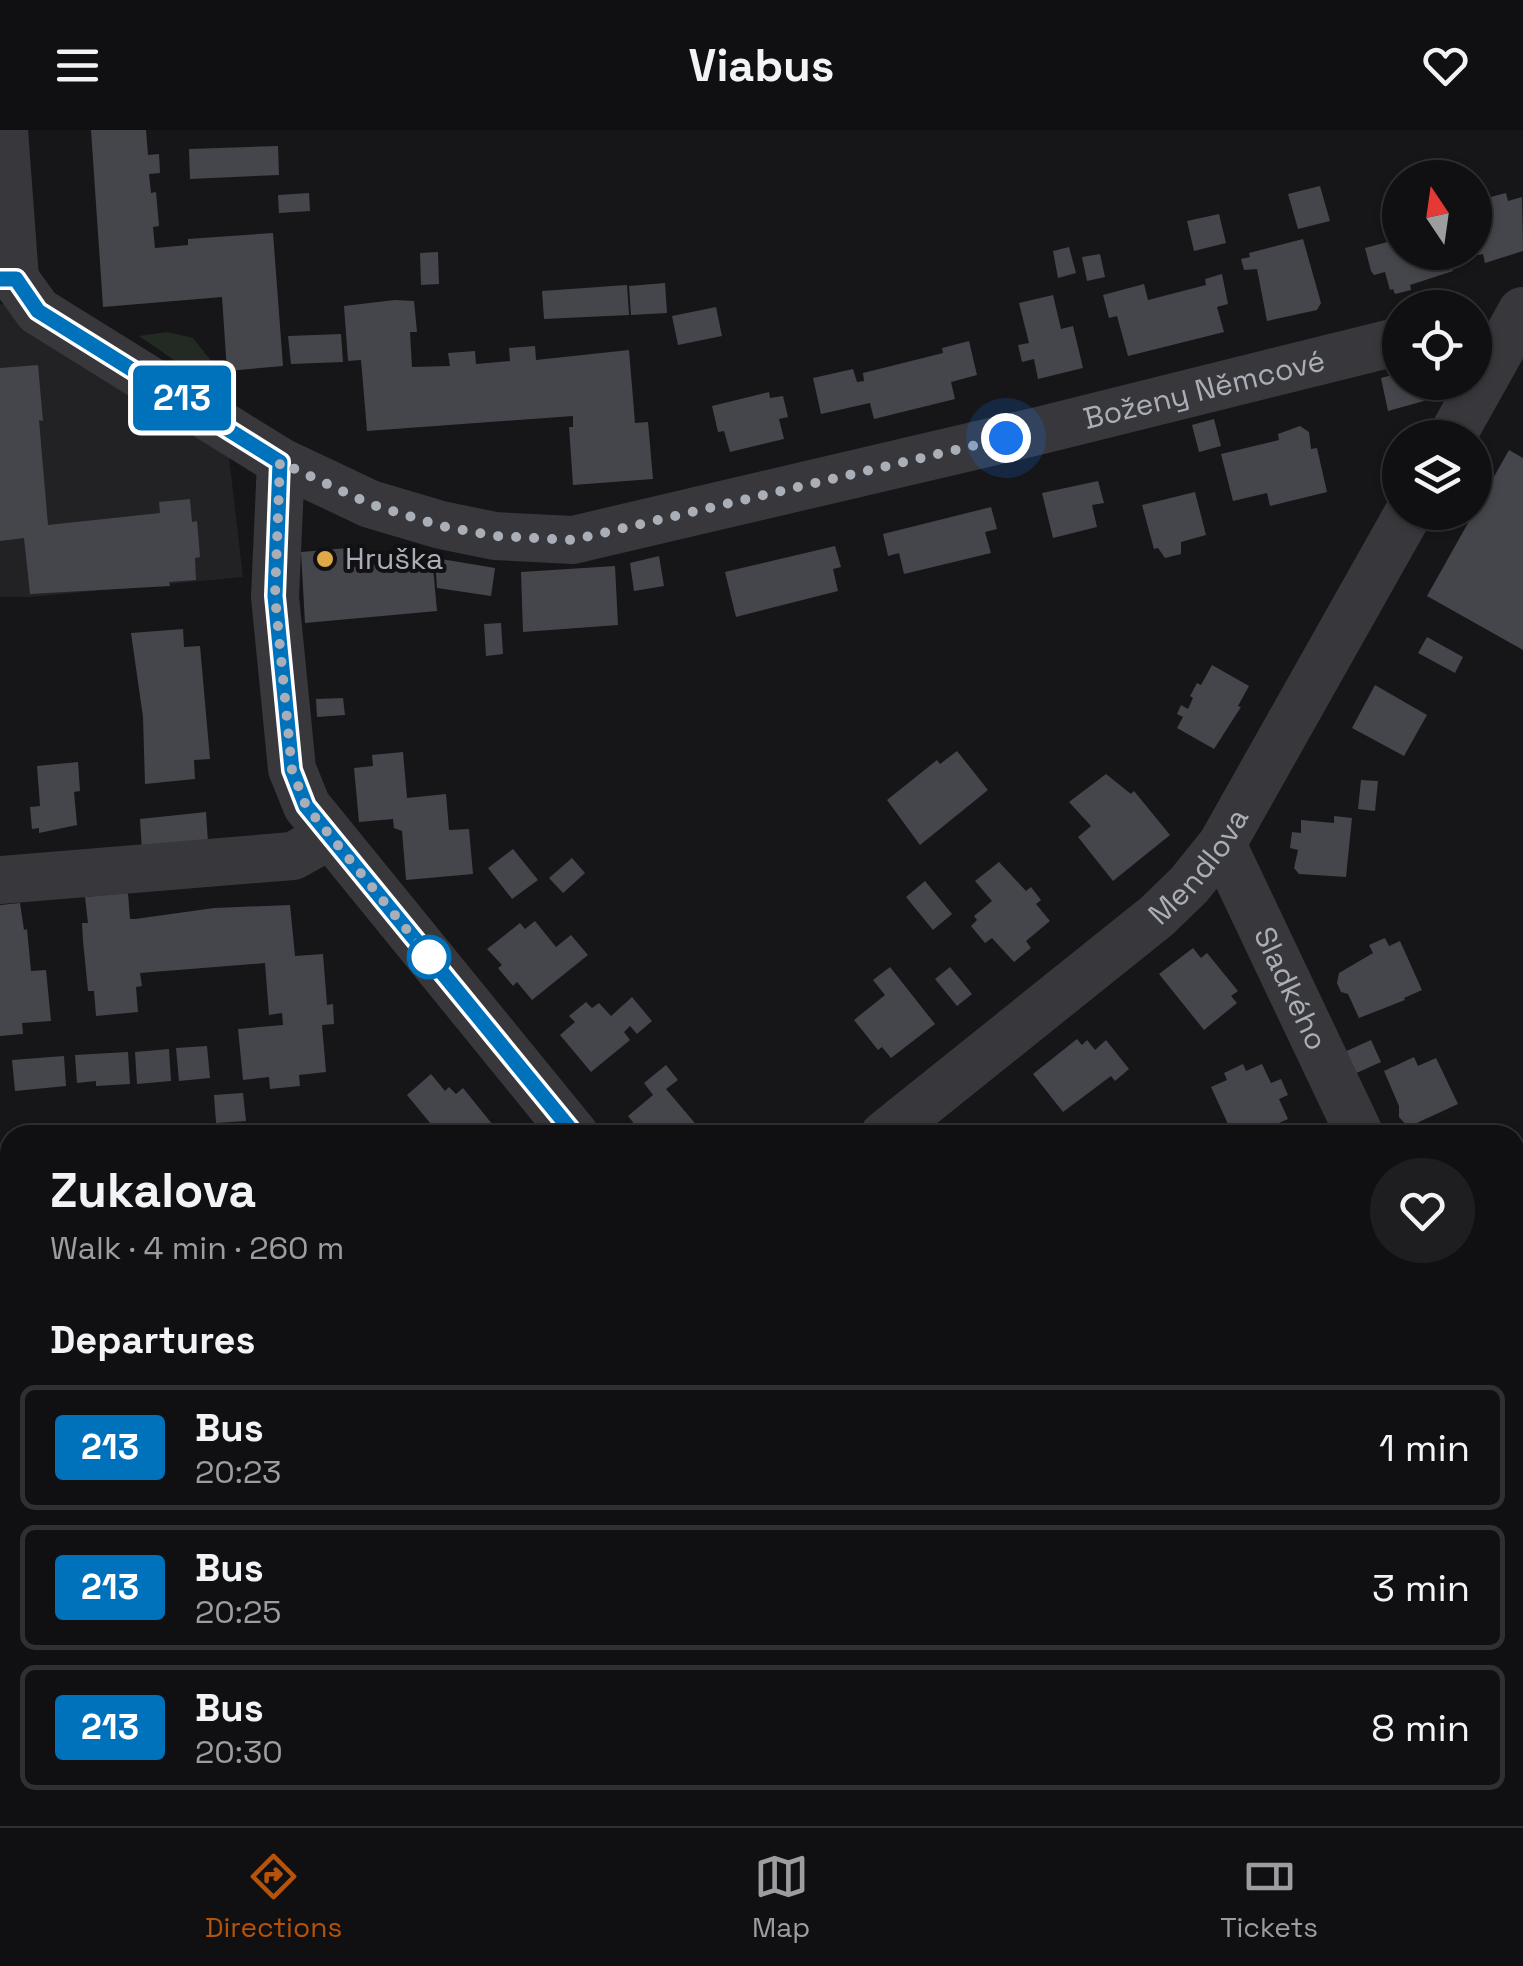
<!DOCTYPE html>
<meta charset="utf-8">
<style>
:root{--surface:#101012;--page:#1e1e20;--text:#f1f3f6;--muted:#9c9d9f;--line:#303032;--accent:#b45309}
body{margin:0;font-family:"Space Grotesk",sans-serif;background:var(--page);color:var(--text);height:100vh;display:flex;flex-direction:column;font-size:38px;white-space:nowrap}
*{box-sizing:border-box;margin:0}
p{font-size:32px;color:var(--muted)}
.icon{flex:none;width:55px;height:55px;fill:none;stroke:currentColor;stroke-width:2;stroke-linecap:round;stroke-linejoin:round}
.map{position:relative;flex:1;overflow:hidden}
.panel{position:absolute;left:0px;top:995px;width:1525px;height:702px;display:flex;flex-direction:column;background:var(--surface);border-radius:30px 30px 0 0;box-shadow:0 2px 8px #0004,0 0 0 2px var(--line)}
.panel>*{flex:none}
.badge{padding:0 20px;border-radius:8px;font-size:35px;line-height:65px}
.needle{width:65px;rotate:347deg}
.tools{position:absolute;left:1382px;top:30px;display:grid;gap:20px}
.tools a{display:grid;place-items:center;width:110px;height:110px;border-radius:50%;background:var(--surface);box-shadow:0 2px 8px #0004,0 0 0 2px var(--line);font-size:50px}
.you{position:absolute;width:50px;height:50px;margin:-25px;border:8px solid #fff;border-radius:50%;background:#1a73e8;box-shadow:0 0 0 15px #1a73e833}
.map>.badge{position:absolute;translate:-50% -50%;box-shadow:0 0 0 5px #fff}
h2{padding:0 50px;font-size:38px;line-height:90px}
.round{display:grid;place-items:center;flex:none;width:105px;height:105px;border-radius:52px;background:var(--page)}
.headline{display:flex;align-items:center;justify-content:space-between;height:170px;padding:0 50px}
h1{font-size:48px;font-weight:800;line-height:75px}
ul{padding:0;list-style:none}
li{display:flex;align-items:center;gap:30px;height:125px;margin:0 20px 15px;padding:0 30px;border:5px solid var(--line);border-radius:15px}
li div{flex:1}
li b{display:block;font-size:38px}
li em{font-style:normal}
li .badge{min-width:110px;font-weight:700;text-align:center}
header{display:flex;justify-content:space-between;align-items:center;height:130px;padding:0 50px;background:var(--surface);font-size:45px;font-weight:800}
.menu{display:flex;justify-content:space-around;align-items:center;height:140px;border-top:2px solid var(--line);background:var(--surface);font-size:28px;color:var(--muted)}
.menu a{display:grid;justify-items:center;gap:5px}
.menu .selected{color:var(--accent)}
.map>svg:first-child{display:block}
</style>
<header><svg class="icon" aria-label="menu" viewBox="0 0 24 24"><path d="M4 6h16M4 12h16M4 18h16"/></svg>Viabus<svg class="icon" aria-label="heart" viewBox="0 0 24 24"><path d="M12 20l-8-8c-3-5 5-10 8-4 3-6 11-1 8 4z"/></svg></header>
<div class="map">
<svg width="1523" height="1696" viewBox="0 0 1523 1696">
<rect width="100%" height="100%" fill="#161618"/>
<!-- built -->
<path fill="#222225" d="M12 173 227 310 243 447 30 467H0V174Z"/>
<!-- green -->
<path fill="#232a23" d="M167 202 193 208 212 232 209 254 139 206Z"/>
<!-- building -->
<path fill="#45464b" d="M91 0H146L148 25 159 24 160 43 149 44 151 63 156 62 159 96 153 97 155 118 188 115V109L273 103 283 236 227 241 222 167 103 177Z
M278 16 279 45 190 49 189 19Z
M1320 56 1330 91 1298 99 1288 64Z
M309 63 310 81 279 83 278 65Z
M1506 63 1508 71 1522 67 1523 121 1485 133 1483 124 1478 125 1475 114V71Z
M1219 84 1226 113 1194 121 1187 91Z
M1400 104V122H1449L1453 141 1410 155 1411 160 1395 164 1393 159 1390 160 1385 142 1374 145 1371 141 1365 118 1391 111 1390 107Z
M1303 109 1321 173 1317 180 1267 191 1257 139 1244 140 1241 129 1250 127 1249 123Z
M1069 117 1076 143 1058 148 1053 121Z
M438 122 439 154 421 155 420 123Z
M1100 124 1105 147 1087 151 1082 127Z
M1222 144 1228 174 1217 177 1224 202 1128 226 1117 186 1109 188 1103 165 1144 154 1148 170 1206 155 1205 149Z
M665 153 667 183 631 185 629 156Z
M627 155 629 185 544 189 542 161Z
M1053 165 1061 199 1073 196 1083 238 1038 249 1034 229 1022 232 1018 215 1029 213 1019 173Z
M395 170 414 171 417 202H410L412 237 450 236 448 223 475 221 476 234 510 231 509 218 535 216 536 230 629 220 635 293 648 292 653 349 573 355 569 297H573V286L367 301 361 230 348 231 344 176Z
M716 177 722 206 678 215 672 186Z
M341 204 343 232 291 234 288 206Z
M969 211 977 245 951 252 955 269 874 289 870 273 821 284 813 248 853 239 857 252 864 251 863 243 943 223 942 218Z
M38 235 43 291 39 290 48 395 160 383 159 372 190 369 192 392 197 391 200 427 195 428 196 450 169 452 170 456 30 464 24 408 0 411V238Z
M1400 243V252H1419L1424 271 1388 281 1381 248Z
M769 262 770 268 783 266 788 287 779 289 784 309 730 322 724 301 718 302 712 276Z
M1214 289 1221 316 1199 322 1192 295Z
M1300 296 1309 302 1311 319 1317 318 1327 362 1270 376 1267 363 1233 371 1221 324 1279 310 1278 304Z
M1509 320 1523 328V520L1427 466Z
M1098 351 1104 373 1092 375 1097 397 1053 408 1042 363Z
M1195 362 1206 405 1181 412V424L1165 428 1158 418 1154 419 1142 375Z
M991 377 997 399 985 402 991 423 904 444 899 423 888 426 883 404Z
M835 416 841 437 833 439 838 461 736 487 725 442Z
M348 418 349 438 432 426 437 481 305 493 301 422Z
M659 426 664 456 634 461 630 433Z
M435 428 495 438 491 466 437 458Z
M615 436 618 495 523 502 521 442Z
M501 493 503 524 486 526 484 494Z
M183 499 184 517 200 516 210 629 194 630 195 649 145 654 143 587 131 503Z
M1427 507 1463 527 1455 543 1418 523Z
M1212 535 1249 556 1238 576 1241 577 1214 619 1177 598 1183 587 1177 584 1181 575 1188 579 1193 568 1190 566 1197 553 1201 555Z
M1375 555 1427 585 1404 626 1352 598Z
M343 568 345 585 317 587 316 569Z
M957 621 988 660 920 715 887 670 937 630 940 634Z
M403 622 407 668 446 664 449 700 469 699 473 744 406 750 402 701 394 698 393 689 359 692 354 638 373 636 372 625Z
M78 632 80 661 74 662 77 695 39 703V698L32 699 30 677 40 676 37 636Z
M1106 644 1131 664 1134 661 1170 705 1113 751 1078 707 1091 696 1069 672Z
M1361 650 1378 651 1375 681 1358 679Z
M206 682 208 712 142 721 140 689Z
M1334 686 1352 688 1346 747 1299 744 1294 738 1298 720 1290 718 1292 702 1301 703V690L1334 693Z
M513 719 538 750 512 769 488 738Z
M572 728 585 743 563 763 549 748Z
M999 732 1026 761 1031 757 1041 770 1036 774 1050 791 1026 811 1031 818 1014 832 992 808 985 813 971 796 977 790 974 786 992 771 975 751Z
M925 751 952 784 933 800 906 767Z
M128 763 130 789H135L214 778 290 775 295 826 323 824 327 875 333 874 334 894 322 895 326 942 299 945 300 956 270 959 269 947 243 950 238 899 283 895 282 883 269 885 265 833 140 843 142 856 136 857 138 882 96 886 94 861H88L83 811 82 793H88L85 767Z
M20 773 24 800 27 799 31 841 46 840 51 891 22 893 23 904 0 906V775Z
M535 791 556 817 571 805 588 825 532 870 517 852 513 856 498 838 502 835 487 819 520 793 525 799Z
M1385 808 1389 816 1400 811 1422 860 1404 868 1405 870 1359 888 1348 864 1341 862 1337 853 1339 843 1373 823 1369 815Z
M1193 818 1201 828 1207 823 1238 861 1231 866 1237 873 1204 900 1159 844Z
M890 837 935 894 891 928 882 917 878 920 854 890 885 865 873 850Z
M950 837 972 864 957 876 935 849Z
M632 867 652 891 637 904 630 896 624 902 630 910 591 942 560 905 575 892 569 886 586 872 592 878 599 873 611 886Z
M1077 909 1082 915 1087 910 1095 920 1106 910 1129 939 1115 951 1111 946 1063 982 1033 944Z
M1371 910 1381 932 1352 945 1342 923Z
M207 916 210 948 179 951 176 918Z
M169 919 171 951 137 954 135 922Z
M128 922 130 954 96 956V951L77 953 75 925Z
M64 926 66 956 15 961 12 930Z
M1414 927 1418 936 1436 928 1458 974 1408 997 1399 987V976L1384 941Z
M1243 934 1246 941 1262 934 1271 953 1281 949 1288 965 1279 969 1288 989 1252 1005H1233L1211 957 1227 950 1224 943Z
M666 935 678 950 666 959 705 1005H643L628 986 653 965 644 953Z
M431 944 445 961 449 957 456 964 463 958 501 1005H440L407 965Z
M243 963 246 991 216 993 214 965Z
M1523 1022V1054L1517 1056 1523 1070 1515 1074V1026Z
M1523 1177V1247L1515 1229V1194L1518 1192 1515 1181Z
M10 1248V1301L0 1302V1249Z
M1523 1256V1292L1515 1296V1260Z
M10 1400V1456L0 1457V1401Z
M1523 1411V1434L1515 1438V1415Z
M1515 1497 1523 1501V1547L1515 1552Z
M501 1688H555L556 1696H502Z
M1459 1688H1509L1510 1696H1460Z
M1422 1690V1696H1392V1694Z"/>
<g fill="none" stroke-linecap="round" stroke-linejoin="round">
<!-- minor -->
<g stroke="#38383c" stroke-width="48">
<path d="M4 0 15 149"/>
<path id="s1" d="M15 149 38 181 281 332 370 374 441 395 495 406 573 410 1042 300 1400 211"/>
<path d="M1451 308 1522 181"/>
<path d="M281 332 275 467 292 639 307 676 575 1005"/>
<path id="s2" d="M1222 714 1360 1005"/>
<path d="M0 750 293 726 329 706"/>
<path id="s3" d="M884 1005 1157 786 1189 755 1222 714 1409 382"/>
<path d="M1515 1341 1523 1359"/>
<path d="M0 1355 10 1354"/>
<path d="M1515 1624H1523"/>
<path d="M1113 1696 1117 1688"/>
</g>
</g>
<g fill="none" stroke-linecap="round" stroke-linejoin="round">
<defs>
<path id="line" d="M0 149H16L38 181 280 332 275 466 292 640 306 676 575 1005"/>
</defs>
<!-- line casing -->
<use href="#line" stroke="#fff" stroke-width="22"/>
<!-- line -->
<use href="#line" stroke="#0072bc" stroke-width="15"/>
<!-- walk -->
<path stroke="#aaaeb7" stroke-width="10" stroke-dasharray="0 18" d="M429 827 306 676 292 640 275 466 280 332 370 374 441 396 495 406 573 410 1006 308"/>
</g>
<!-- markers -->
<circle fill="#e1a945" stroke="#111113" stroke-width="4" cx="325" cy="429" r="10"/>
<circle fill="#fff" stroke="#0072bc" stroke-width="5" cx="429" cy="827" r="20"/>
<g text-anchor="middle" stroke-width="8" stroke-linejoin="round" paint-order="stroke">
<!-- street labels -->
<g font-size="30" fill="#aaaeb7" stroke="#111113">
<text dy="10" stroke="none"><textPath href="#s1" startOffset="1280">Boženy Němcové</textPath></text>
<text dy="10" stroke="none"><textPath href="#s3" startOffset="415">Mendlova</textPath></text>
<text dy="10" stroke="none"><textPath href="#s2" startOffset="160">Sladkého</textPath></text>
</g>
<!-- poi labels -->
<g font-size="30" fill="#aaaeb7" stroke="#111113" text-anchor="start">
<text x="345" y="439">Hruška</text>
</g>
</g>
</svg>
<div class="tools">
<a><svg class="needle" viewBox="-14 -14 28 28"><path d="M0-13l5 13h-10z" fill="#e53935"/><path d="M0 13l5-13h-10z" fill="#9c9d9f"/></svg></a>
<a><svg class="icon" aria-label="locate" viewBox="0 0 24 24"><circle cx="12" cy="12" r="6"/><path d="M12 2v4M12 18v4M2 12h4M18 12h4"/></svg></a>
<a><svg class="icon" aria-label="layers" viewBox="0 0 24 24"><path d="M12 4l9 5-9 5-9-5zM3 14l9 5 9-5"/></svg></a>
</div>
<div class="you" style="left:1006px;top:308px"></div>
<b class="badge" style="left:182px;top:268px;background:#0072bc;color:#fff">213</b>
<section class="panel">
<div class="headline"><div><h1>Zukalova</h1><p>Walk · 4 min · 260 m</p></div><a class="round"><svg class="icon" aria-label="heart" viewBox="0 0 24 24"><path d="M12 20l-8-8c-3-5 5-10 8-4 3-6 11-1 8 4z"/></svg></a></div>
<h2>Departures</h2>
<ul>
<li><span class="badge" style="background:#0072bc;color:#fff">213</span><div><b>Bus</b><p>20:23</p></div><em>1 min</em></li>
<li><span class="badge" style="background:#0072bc;color:#fff">213</span><div><b>Bus</b><p>20:25</p></div><em>3 min</em></li>
<li><span class="badge" style="background:#0072bc;color:#fff">213</span><div><b>Bus</b><p>20:30</p></div><em>8 min</em></li>
</ul>
</section>
</div>
<nav class="menu">
<a class="selected"><svg class="icon" aria-label="directions" viewBox="0 0 24 24"><path d="M12 3l9 9-9 9-9-9zM9 14v-3h6M13 9l2 2-2 2"/></svg>Directions</a>
<a><svg class="icon" aria-label="map" viewBox="0 0 24 24"><path d="M3 6l6-2 6 2 6-2v14l-6 2-6-2-6 2zM9 4v14M15 6v14"/></svg>Map</a>
<a><svg class="icon" aria-label="tickets" viewBox="0 0 24 24"><path d="M3 7h18v10H3zM15 7v10"/></svg>Tickets</a>
</nav>
